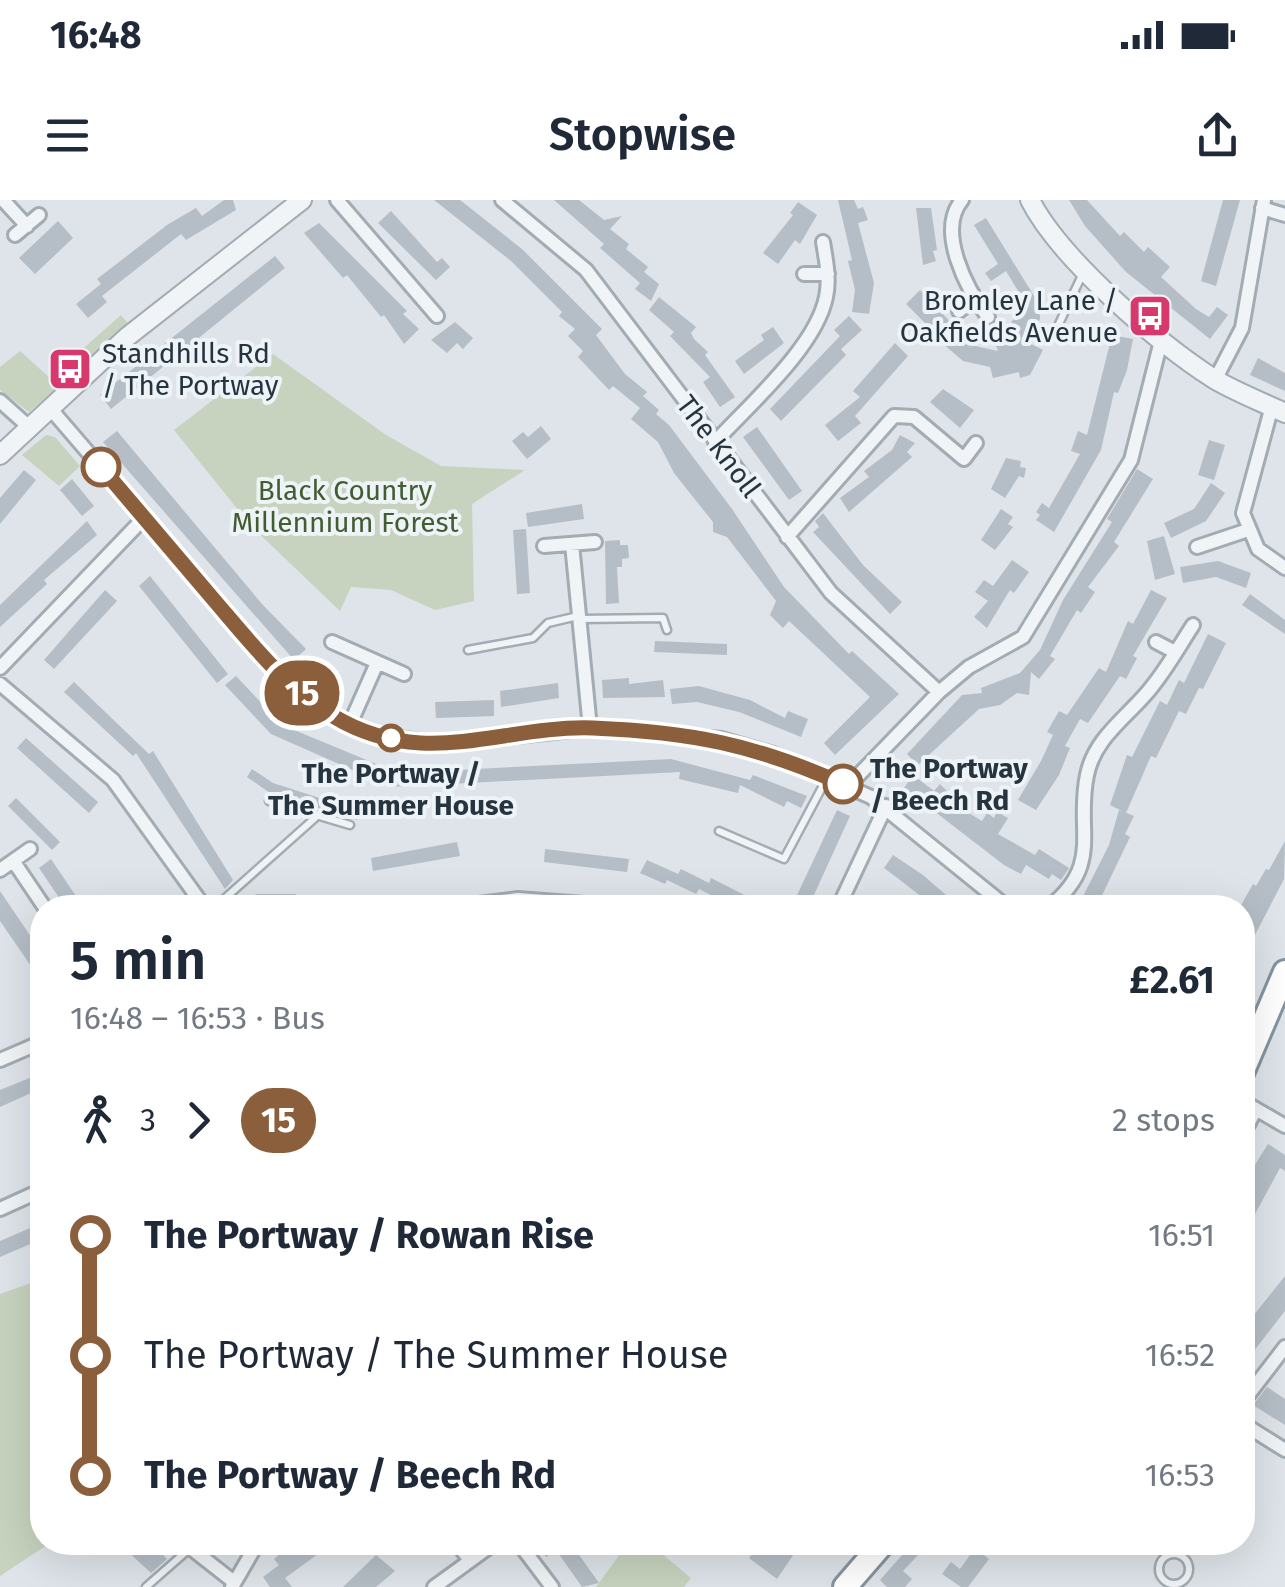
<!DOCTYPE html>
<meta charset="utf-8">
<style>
:root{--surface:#fff;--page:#f6f6f7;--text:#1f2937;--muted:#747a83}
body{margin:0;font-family:"Fira Sans",sans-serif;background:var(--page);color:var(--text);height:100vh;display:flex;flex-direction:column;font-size:38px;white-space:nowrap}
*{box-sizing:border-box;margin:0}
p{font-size:32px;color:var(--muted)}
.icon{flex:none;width:55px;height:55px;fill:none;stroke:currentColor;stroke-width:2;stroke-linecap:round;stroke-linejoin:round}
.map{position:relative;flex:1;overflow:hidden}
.details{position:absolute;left:30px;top:695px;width:1225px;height:660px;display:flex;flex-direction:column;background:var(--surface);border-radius:40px;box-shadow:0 10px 40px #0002}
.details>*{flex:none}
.badge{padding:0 20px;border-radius:32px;font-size:35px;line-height:65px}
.map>.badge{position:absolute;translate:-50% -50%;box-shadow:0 0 0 5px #fff}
.legs{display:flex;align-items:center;gap:15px;height:110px;padding:0 40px;font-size:32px}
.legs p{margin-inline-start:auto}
.headline{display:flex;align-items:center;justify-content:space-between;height:170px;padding:0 40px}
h1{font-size:55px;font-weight:600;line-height:75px}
ul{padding:0 40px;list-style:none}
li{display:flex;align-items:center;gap:35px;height:120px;font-size:38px}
li i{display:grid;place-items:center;width:15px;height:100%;margin:0 12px;background:currentColor}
li i::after{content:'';width:25px;height:25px;margin:-12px;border:8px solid;border-radius:50%;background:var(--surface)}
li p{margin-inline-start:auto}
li:first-child i{background:linear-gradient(#0000 50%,currentColor 0)}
li:last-child i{background:linear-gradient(currentColor 50%,#0000 0)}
.status{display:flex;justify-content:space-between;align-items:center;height:70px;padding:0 50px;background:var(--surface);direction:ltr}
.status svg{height:28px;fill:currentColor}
header{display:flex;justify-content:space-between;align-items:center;height:130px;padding:0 40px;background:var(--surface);font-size:45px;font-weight:600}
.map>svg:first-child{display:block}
</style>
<div class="status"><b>16:48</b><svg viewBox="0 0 49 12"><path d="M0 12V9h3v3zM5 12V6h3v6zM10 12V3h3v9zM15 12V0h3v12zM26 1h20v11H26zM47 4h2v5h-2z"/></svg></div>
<header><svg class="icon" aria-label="menu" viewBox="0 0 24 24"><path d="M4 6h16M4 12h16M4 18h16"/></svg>Stopwise<svg class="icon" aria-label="share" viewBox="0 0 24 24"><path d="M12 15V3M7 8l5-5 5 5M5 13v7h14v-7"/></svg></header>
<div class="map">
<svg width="1285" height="1387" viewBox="0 0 1285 1387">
<rect width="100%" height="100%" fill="#dee4e9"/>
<!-- green -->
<path fill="#c7d3be" d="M121 115 129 125 29 212 0 190V167L20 151 50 178Z
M273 154 386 235 441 266 525 270 472 304 474 401 435 410 391 390 351 387 340 411 251 326 174 230Z
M46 235 55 237 80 266 59 286 22 255Z
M42 1079V1342L50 1343 0 1376V1094Z
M628 1343H649L691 1378 684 1387H596Z"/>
<!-- building -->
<path fill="#b5bec6" d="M224 0H233L236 10 186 40 181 34 102 96 107 102 88 118 76 104 101 84 97 79 167 25 196 8 202 16Z
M434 0H460L474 11 522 49 602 129 596 135 625 174 647 192 643 196 659 210 656 214 669 225 732 309 784 387 849 454 852 451 899 494 835 555 824 543 870 497 789 421 783 428 770 415 776 401 727 337 713 332V322L674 273 658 242 631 219 640 208 613 186 609 190 578 157 583 151 568 136 575 129 559 116 562 112 511 61Z
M554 0H579L604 20 622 16 610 29 629 44 626 49 648 67 644 72 659 84 651 101 635 89 640 83 600 48 604 44Z
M838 0H854L858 9 863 7 868 20 858 23 874 83 869 114 852 112 855 90 848 61 852 60Z
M1069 0H1087L1120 36 1124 32 1144 52 1148 47 1170 67 1161 77 1196 109 1209 117 1217 107 1228 115 1210 139 1126 72 1085 26Z
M1223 0H1240L1216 86 1201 81Z
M798 2 817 15 800 44 795 40 778 64 763 53 793 15 790 13Z
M916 8H931L937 50 933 51 936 61 923 65Z
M391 11 437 62 442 58 450 67 436 80 378 23Z
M986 18 1039 104 1040 119 1027 142 1043 150 1030 175 1020 178 1019 172 993 178 990 167 963 161 922 126 925 123 906 104 920 90 961 133 953 141 998 151 995 143 1002 140 1017 112 1012 97 1020 94 1006 71 991 81 985 73 998 64 974 25Z
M58 21 73 38 35 74 19 58Z
M319 23 407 111 403 114 419 129 404 144 384 115 381 117 347 75 343 78 304 33Z
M275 56 285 68 111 209 100 195Z
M659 97 696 127 691 133 694 139 708 152 705 155 735 197 720 207 703 182 710 177 670 136 674 132 649 110Z
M849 116 862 130 841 149 846 155 781 221 770 209 840 136 834 130Z
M455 122 473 138 463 149 457 143 447 153 431 140Z
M773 127 784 143 744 174 735 161 764 140 761 135Z
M1112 135 1133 139 1127 170 1118 193 1114 192 1101 250 1054 332 1036 320 1040 315 1036 312 1042 303 1049 308 1080 254 1071 251 1078 231 1087 235Z
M895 143 908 156 855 216 861 223 838 241 825 225 860 197 853 191Z
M1258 158 1285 173V191L1250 175Z
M943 189 974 210 960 228 930 202Z
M541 226 551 239 527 259 512 241 523 232 528 237Z
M757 227 802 291 789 300 743 237Z
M117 231 262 404 306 449 294 460 103 242Z
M900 235 915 243 907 252 912 257 849 312 840 298 869 277 864 271 892 250Z
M1209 240 1225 245 1214 280 1198 275Z
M1006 258 1021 261 1020 267 1026 268 1024 278 1019 276 1005 298 991 289Z
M1137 269 1153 279 1114 342 1119 346 1088 387 1095 392 1081 413 1077 410 1050 456 1055 459 1039 479 1031 472 1029 495 1017 493 1000 505 979 509 918 565 907 554 962 495 982 493 981 488 1020 473 1040 450 1063 400 1112 322 1107 319Z
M24 270 36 280 0 324V298Z
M72 279 94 306 82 316 60 290Z
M1211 283 1225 293 1206 321 1171 338 1164 323 1194 309Z
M582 304 584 319 528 327 526 313Z
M1001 309 1013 317 1008 324 1013 327 995 350 981 340Z
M823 313 863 365 902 402 890 414 813 332 819 327 815 321Z
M87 321 97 335 44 380 47 384 0 427V405Z
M526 329 530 393 517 394 513 330Z
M1164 336 1175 374 1155 380 1147 341Z
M620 340V345H628L629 358 622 359V367H617L619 403 606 404 605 341Z
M1012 360 1029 372 1014 393 1010 390 987 428 974 417 988 401 975 392 984 380 993 386Z
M1218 361 1251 373 1246 388 1216 377 1183 383 1180 367Z
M150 376 228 474 217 483 139 386Z
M105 390 117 401 54 469 44 460Z
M1151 390 1167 398 1133 456 1137 458 1126 479 1120 476 1088 523 1080 519 1065 546 1070 548 1059 575 1036 610 1018 600 1041 561 1053 535 1047 532 1059 511 1067 515 1099 468 1106 472 1128 421 1133 424Z
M1250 394 1285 420V434L1242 405Z
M1208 434 1226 443 1203 489 1199 488 1186 514 1179 511 1156 558 1151 556 1126 613 1110 605 1127 555 1132 557 1160 501 1167 505 1179 480 1184 483Z
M655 441 727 444V455L654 452Z
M236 476 282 525 398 573 671 559 750 580 753 575 807 596 801 608 787 601 784 607 740 585 738 593 679 579 680 572 391 587 271 534 225 485Z
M629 478V484L663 480 665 497 603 498 602 480Z
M74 482 149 554 153 551 233 680 225 689 136 553 133 556 64 492Z
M558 483 559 498 501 507 500 491Z
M699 486 750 500 785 518 788 511 808 519 801 537 739 512 697 502 672 504 670 489Z
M494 500V516L436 518 435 502Z
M26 538 98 602 89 613 17 548Z
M252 569 273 583 360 611 357 620 270 593 247 577Z
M913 575 934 591 940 584 956 600 954 604 982 621 987 613 994 618 997 612 1008 618 998 634 1035 655 1039 649 1069 668 1061 680 1052 674 1049 679 1026 665 1021 674 1004 665 904 588Z
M16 598 60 642 52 650 8 606Z
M837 610 850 616 808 708H791Z
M1119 610 1134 616 1125 634 1130 637 1096 708H1077L1109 645Z
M1285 641 1284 679 1242 760 1246 710 1240 707 1253 684 1256 686 1266 669 1269 670Z
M457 642 460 656 373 671 371 658Z
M545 649 629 659 627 672 544 662Z
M893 655 923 675 961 708H936L900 680 884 668Z
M51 659 84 708H66L39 668Z
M647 660 678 674 681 669 709 683 711 678 770 708H736L699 689 696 694 667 680 665 684 640 673Z
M0 691 42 753V782L0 721Z
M258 694H296V708H242V697Z
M42 873V888L0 907V890Z
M1268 944 1285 955V971L1280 968 1255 1014 1250 1011 1242 1022V998L1254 980 1248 976Z
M42 1023V1039L0 1057V1041Z
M1285 1076V1111L1242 1166V1130Z
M1267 1187 1285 1199V1225L1253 1205Z
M131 1342H150L167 1359 151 1373 124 1348Z
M294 1342H320L325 1349 285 1378 292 1387H270L263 1377 279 1365 274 1359Z
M536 1342H570L599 1383 582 1387 556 1350 546 1357Z
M761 1342H802L777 1379 749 1358Z
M911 1345 920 1353 903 1371 912 1379 905 1387H887L880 1380Z
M975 1348 989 1359 968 1387H961L942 1374 951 1362 960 1369Z
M376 1355 395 1371 376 1387H343Z"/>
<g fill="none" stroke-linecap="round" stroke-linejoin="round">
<defs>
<path id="service" d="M1057 128 1084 71
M580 419 663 418 667 430
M468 450 533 438 548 423 578 416
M269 601 350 625
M719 631 784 659 827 578
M214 708 315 618
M1159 1369a15 15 0 1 1 30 0a15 15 0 1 1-30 0Z
M146 1387 188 1350"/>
<path id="minor" d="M3 0 27 26
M337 0 437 116
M502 0 586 70 831 393 939 492
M962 0C936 31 967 90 988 117
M1262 8 1285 15
M15 35 39 15
M804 74H828
M959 111 974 99
M1215 180 1242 128 1264 0
M0 201 28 226
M1272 206 1243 313 1258 349 1285 368
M49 207 275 470 336 518 375 535 443 544 590 528 721 539 773 554 871 597 1008 708
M715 242C749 205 816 147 826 97 830 79 826 60 823 42
M787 337 894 216 914 217 964 259 976 243
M572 344 590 528
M544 346 595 342
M1197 347 1248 330
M332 442 404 474
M1156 442 1175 452
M0 468 144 318
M0 484 113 580 205 708
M350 524 377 463
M848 586 939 492 969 467 1023 437 1131 260 1162 137
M14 662 45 708
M0 670 30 649
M446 708 518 699 637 708
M838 708 886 606
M1048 708C1104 664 1075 631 1087 575 1094 540 1123 520 1145 495 1164 474 1178 448 1193 425
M0 860 42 842
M1242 901 1285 926
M1242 936 1256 909
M0 1009 42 990
M1242 1203 1285 1147
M1242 1223 1285 1250
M183 1342 234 1382
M456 1342 469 1359
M518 1342 552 1387
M232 1387 258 1342
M434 1387 496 1342"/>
<path id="tertiary" d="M1030 0C1060 59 1158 143 1214 179 1236 192 1262 202 1285 213
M0 255 127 137 302 0"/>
<path id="trunk" d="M1242 873 1285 772
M845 1387 884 1342"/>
</defs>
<!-- service casing -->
<use href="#service" stroke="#a3acb3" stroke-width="11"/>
<!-- minor casing -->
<use href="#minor" stroke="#a3acb3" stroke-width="18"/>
<!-- tertiary casing -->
<use href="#tertiary" stroke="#a3acb3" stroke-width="22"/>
<!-- trunk casing -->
<use href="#trunk" stroke="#8494a0" stroke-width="28"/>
<!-- service -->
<use href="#service" stroke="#f1f4f7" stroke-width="6"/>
<!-- minor -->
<use href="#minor" stroke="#f1f4f7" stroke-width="12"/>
<!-- tertiary -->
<use href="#tertiary" stroke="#f1f4f7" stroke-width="18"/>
<!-- trunk -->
<use href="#trunk" stroke="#fff" stroke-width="22"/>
</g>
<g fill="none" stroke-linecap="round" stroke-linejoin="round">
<defs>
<path id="line-1" d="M101 267C138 311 176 355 214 400 250 442 285 487 333 516 424 571 501 525 593 528 690 532 753 544 843 584"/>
</defs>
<!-- line-1 casing -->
<use href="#line-1" stroke="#fff" stroke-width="22"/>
<!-- line-1 -->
<use href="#line-1" stroke="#8b5e3c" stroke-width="15"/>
</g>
<!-- icons -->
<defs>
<symbol id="bus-square" viewBox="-11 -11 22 22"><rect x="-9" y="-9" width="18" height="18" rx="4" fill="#d7396d" stroke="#edf3f6"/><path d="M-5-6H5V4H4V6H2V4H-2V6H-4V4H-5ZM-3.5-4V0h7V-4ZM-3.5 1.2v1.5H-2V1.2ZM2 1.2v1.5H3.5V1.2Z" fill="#fff"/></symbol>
</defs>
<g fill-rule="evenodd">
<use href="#bus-square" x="1125" y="91" width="50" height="50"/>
<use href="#bus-square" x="45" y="144" width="50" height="50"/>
</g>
<!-- markers -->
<g fill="#fff" stroke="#8b5e3c" stroke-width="5">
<circle cx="101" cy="267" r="18"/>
<circle cx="391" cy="538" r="12"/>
<circle cx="843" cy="584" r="18"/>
</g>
<g text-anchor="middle" stroke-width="8" stroke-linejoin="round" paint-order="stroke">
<!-- poi labels -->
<g font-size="28" fill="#263440" stroke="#edf3f6" text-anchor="end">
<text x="1118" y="110">Bromley Lane /<tspan x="1118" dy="32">Oakfields Avenue</tspan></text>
<text x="102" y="163" text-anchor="start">Standhills Rd<tspan x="102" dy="32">/ The Portway</tspan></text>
</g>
<!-- street labels -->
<g font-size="28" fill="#263440" stroke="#edf3f6">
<text transform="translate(719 246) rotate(53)" y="10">The Knoll</text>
</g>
<!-- park labels -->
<g font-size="28" fill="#425d32" stroke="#edf3f6">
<text x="345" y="300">Black Country<tspan x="345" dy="32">Millennium Forest</tspan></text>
</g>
<!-- stop labels -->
<g font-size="28" font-weight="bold" fill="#263440" stroke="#edf3f6" text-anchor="start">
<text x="870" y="578">The Portway<tspan x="870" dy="32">/ Beech Rd</tspan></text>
<text x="391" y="583" text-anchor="middle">The Portway /<tspan x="391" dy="32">The Summer House</tspan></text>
</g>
</g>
</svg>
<b class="badge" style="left:302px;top:493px;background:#8b5e3c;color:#fff">15</b>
<section class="details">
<div class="headline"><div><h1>5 min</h1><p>16:48 – 16:53 · Bus</p></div><b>£2.61</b></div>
<div class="legs"><svg class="icon" aria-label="walk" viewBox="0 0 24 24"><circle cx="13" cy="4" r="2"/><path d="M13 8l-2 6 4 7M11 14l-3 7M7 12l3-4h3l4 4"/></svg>3<svg class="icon" aria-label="forward" viewBox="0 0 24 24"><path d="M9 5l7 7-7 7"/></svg><b class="badge" style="background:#8b5e3c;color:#fff">15</b><p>2 stops</p></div>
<ul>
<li><i style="color:#8b5e3c"></i><b>The Portway / Rowan Rise</b><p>16:51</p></li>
<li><i style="color:#8b5e3c"></i><span>The Portway / The Summer House</span><p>16:52</p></li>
<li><i style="color:#8b5e3c"></i><b>The Portway / Beech Rd</b><p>16:53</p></li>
</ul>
</section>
</div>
